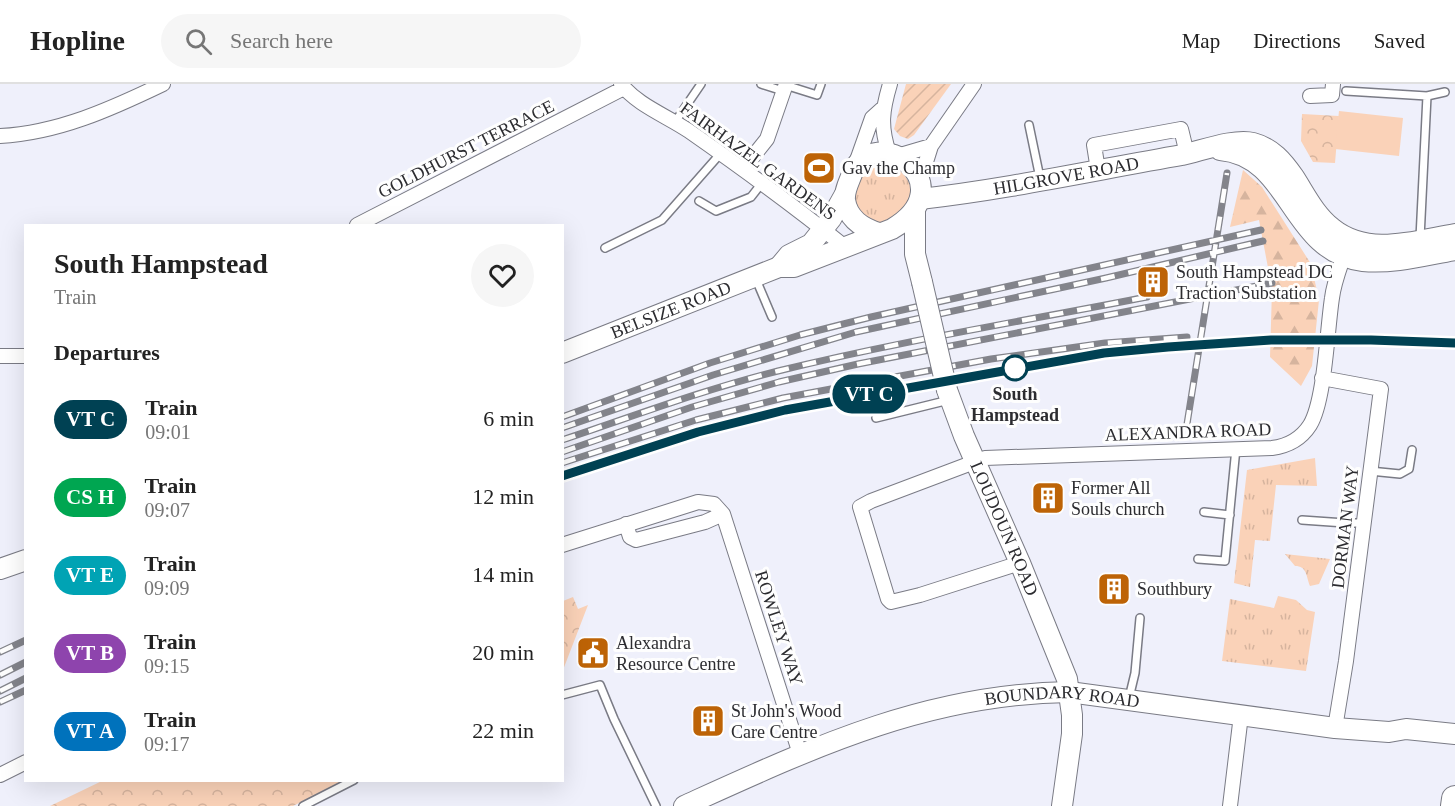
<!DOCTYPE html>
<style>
:root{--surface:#fff;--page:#f6f6f6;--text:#222;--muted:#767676;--line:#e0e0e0}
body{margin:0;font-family:"Times New Roman",serif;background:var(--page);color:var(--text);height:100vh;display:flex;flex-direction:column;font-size:22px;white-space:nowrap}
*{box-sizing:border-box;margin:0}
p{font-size:20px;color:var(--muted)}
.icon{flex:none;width:33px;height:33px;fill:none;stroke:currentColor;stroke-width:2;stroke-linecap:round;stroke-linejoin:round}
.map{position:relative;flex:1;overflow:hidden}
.details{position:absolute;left:24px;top:140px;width:540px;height:558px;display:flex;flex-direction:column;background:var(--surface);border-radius:0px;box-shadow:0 6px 24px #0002}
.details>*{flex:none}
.badge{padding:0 12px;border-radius:20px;font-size:21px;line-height:39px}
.map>.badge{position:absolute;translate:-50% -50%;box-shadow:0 0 0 3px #fff}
h2{padding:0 30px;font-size:22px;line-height:54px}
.round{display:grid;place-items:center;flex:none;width:63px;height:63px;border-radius:32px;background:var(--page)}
.summary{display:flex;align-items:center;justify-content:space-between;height:102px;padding:0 30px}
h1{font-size:28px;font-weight:700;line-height:45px}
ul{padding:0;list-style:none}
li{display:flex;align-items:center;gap:18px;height:78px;padding:0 30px}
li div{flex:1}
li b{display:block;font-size:22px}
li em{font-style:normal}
li .badge{min-width:66px;font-weight:700;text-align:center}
header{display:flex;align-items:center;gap:36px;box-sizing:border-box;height:84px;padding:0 30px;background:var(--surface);border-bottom:2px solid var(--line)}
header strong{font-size:28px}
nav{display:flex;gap:33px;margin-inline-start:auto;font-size:21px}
.search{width:420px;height:54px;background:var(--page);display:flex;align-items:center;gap:15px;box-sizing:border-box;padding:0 21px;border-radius:33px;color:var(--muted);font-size:22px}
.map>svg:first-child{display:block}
</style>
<header>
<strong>Hopline</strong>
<div class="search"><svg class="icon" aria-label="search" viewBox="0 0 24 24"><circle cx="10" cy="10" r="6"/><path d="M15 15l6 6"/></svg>Search here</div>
<nav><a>Map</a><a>Directions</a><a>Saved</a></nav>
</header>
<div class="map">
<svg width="1455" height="722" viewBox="0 0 1455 722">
<defs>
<pattern id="grass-tufts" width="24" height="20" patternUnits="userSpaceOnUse" patternTransform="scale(1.5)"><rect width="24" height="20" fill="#fad2b8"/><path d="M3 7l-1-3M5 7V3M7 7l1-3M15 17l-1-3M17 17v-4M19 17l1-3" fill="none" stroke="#d6b49e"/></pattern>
<pattern id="forest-firs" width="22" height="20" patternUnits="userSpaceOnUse" patternTransform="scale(1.5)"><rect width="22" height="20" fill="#fad2b8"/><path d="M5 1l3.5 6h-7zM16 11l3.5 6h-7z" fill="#d6b49e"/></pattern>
<pattern id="park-crowns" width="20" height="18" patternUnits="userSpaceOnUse" patternTransform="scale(1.5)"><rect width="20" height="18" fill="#fad2b8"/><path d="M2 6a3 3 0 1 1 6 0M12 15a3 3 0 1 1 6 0" fill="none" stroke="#d6b49e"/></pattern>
<pattern id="garden-furrows" width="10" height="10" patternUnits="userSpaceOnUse" patternTransform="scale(1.5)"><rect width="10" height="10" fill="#fad2b8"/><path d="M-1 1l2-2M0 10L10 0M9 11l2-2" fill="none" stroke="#d6b49e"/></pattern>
</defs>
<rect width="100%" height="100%" fill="#eff0fb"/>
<!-- grass -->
<path fill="url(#grass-tufts)" d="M879 81C898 81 906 89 912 106L904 128 879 141 862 134 854 116C860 99 859 85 879 81Z
M1315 374 1317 402 1276 401 1270 457 1255 456 1250 503 1234 499 1247 386Z
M1285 470 1330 475 1319 500 1310 502C1306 492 1307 482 1295 482Z
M1278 512 1296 516 1307 526 1315 528 1306 587 1222 577 1230 515 1274 524Z"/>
<!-- forest -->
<path fill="url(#forest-firs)" d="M1243 86 1262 103 1311 180 1319 216 1312 282 1301 302 1270 273 1272 205 1259 136 1230 143Z"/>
<!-- park -->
<path fill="url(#park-crowns)" d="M1302 30 1339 32 1335 79 1313 78 1301 57Z
M573 513 578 525 588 521 563 586V517Z
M104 696H344L293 722H50Z"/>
<!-- garden -->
<path fill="url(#garden-furrows)" d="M906 0H951L914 51 908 55 900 52 894 45Z"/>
<!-- pitch -->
<path fill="#fad2b8" d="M1339 27 1403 34 1399 72 1335 65Z"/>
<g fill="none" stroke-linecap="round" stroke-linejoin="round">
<defs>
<path id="lane" d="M761 0 783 7
M785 1 817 11 821 0
M1346 7 1427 12 1445 8
M675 38 701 0
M1029 41 1040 94
M699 117 716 127 751 113 762 99
M1420 154 1427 12
M605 164 662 136 721 69
M755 193 772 233
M876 334 949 316
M1370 387 1400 390 1409 385 1412 366
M1204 428 1230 431
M1302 436 1345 439H1363
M1198 475 1225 477 1236 364
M562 611 600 601 614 635 656 722
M1129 614 1135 589 1140 534
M303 722 354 696"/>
<path id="street" d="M621 0C637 21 667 32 689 47 742 84 794 122 845 163
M1310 12 1332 11 1333 0
M0 52C58 49 111 25 163 0
M889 69C880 42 882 27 890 0
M897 72 931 62
M855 82 872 34 882 25
M743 85 767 55 786 0
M1098 86 1094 61 1181 45 1187 70
M920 97 931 62 974 0
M357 141 624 4
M0 272H26
M1322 294 1381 305 1346 577 1335 644
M626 440 630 453 636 456 705 438 723 430
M562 461 698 418 714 420 723 430 800 670
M1020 479 920 511 891 518 888 515 860 423 871 417 985 374 1272 364C1288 362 1301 355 1310 341 1325 316 1327 246 1332 214 1334 197 1341 181 1346 165
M0 691 26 678
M1230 722 1241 631"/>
<g id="secondary">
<path d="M1220 66C1292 72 1289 168 1363 177 1393 180 1426 171 1455 166"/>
<path id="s1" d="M920 115C1008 105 1095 86 1182 71 1201 67 1235 54 1253 59 1272 64 1283 77 1294 93 1305 110 1315 131 1332 144 1368 173 1414 157 1455 150"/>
<path d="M915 128V170L922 198"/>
<path d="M779 183 789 171 811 160 831 135 845 110"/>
<path id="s2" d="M562 269 779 183H794L892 145C968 100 873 34 852 90 849 98 844 107 845 116 848 135 862 144 879 149"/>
<path id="s3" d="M947 306 964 352 1020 479 1067 595 1072 631V650L1062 722"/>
<path d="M0 485 26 476"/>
<path id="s4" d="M684 722C812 664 926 610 1069 608L1335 644 1389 648 1406 645 1455 650"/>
</g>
<path id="highway" d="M1454 722 1455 715"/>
</defs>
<!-- lane casing -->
<use href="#lane" stroke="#7a7b85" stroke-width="10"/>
<!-- street casing -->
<use href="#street" stroke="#7a7b85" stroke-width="16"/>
<!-- secondary casing -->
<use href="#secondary" stroke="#7a7b85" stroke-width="22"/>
<!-- highway casing -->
<use href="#highway" stroke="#7a7b85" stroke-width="28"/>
<!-- lane -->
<use href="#lane" stroke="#fff" stroke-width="7"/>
<!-- street -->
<use href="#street" stroke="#fff" stroke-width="14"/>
<!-- secondary -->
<use href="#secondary" stroke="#fff" stroke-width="20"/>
<!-- highway -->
<use href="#highway" stroke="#fff" stroke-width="26"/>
<defs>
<path id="rail" d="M562 333 710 279 800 251 871 233 1261 146
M1187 340 1227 89
M562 344 713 291 856 248 1106 194 1263 157
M562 356C634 332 705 305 778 287 900 257 1024 237 1147 213
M562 368 692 323 779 298 858 280 1272 199
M562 379 696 336 783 314 991 275 1105 259 1187 253
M562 392 698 348 785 325 1104 269 1168 263 1271 256
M0 568 26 556
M0 591 26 578
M0 607 26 594
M0 618 26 606"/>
</defs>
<!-- rail casing -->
<use href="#rail" stroke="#83848b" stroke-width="7"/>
<!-- rail -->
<use href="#rail" stroke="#fefefe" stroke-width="4.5" stroke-dasharray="14" stroke-linecap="butt"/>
<defs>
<path id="secondary-bridge" d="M922 198 947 306"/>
</defs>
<!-- secondary-bridge casing -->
<use href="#secondary-bridge" stroke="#7a7b85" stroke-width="22" stroke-linecap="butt"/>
<!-- secondary-bridge -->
<use href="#secondary-bridge" stroke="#fff" stroke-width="20"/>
</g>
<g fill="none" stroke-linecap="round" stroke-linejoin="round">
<defs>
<path id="line" d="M562 392 698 348 785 326 1104 269 1168 263 1271 256H1371L1455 259"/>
</defs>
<!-- line casing -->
<use href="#line" stroke="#fff" stroke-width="14"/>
<!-- line -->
<use href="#line" stroke="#004153" stroke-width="9"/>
</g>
<!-- icons -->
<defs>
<symbol id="stadium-square" viewBox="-11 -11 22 22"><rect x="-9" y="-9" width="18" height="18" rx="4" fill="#bd6306" stroke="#fefefe"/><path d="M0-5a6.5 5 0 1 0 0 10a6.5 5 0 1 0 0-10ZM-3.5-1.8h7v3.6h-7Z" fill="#fff"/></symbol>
<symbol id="building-square" viewBox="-11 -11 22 22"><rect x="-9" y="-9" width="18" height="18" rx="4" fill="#bd6306" stroke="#fefefe"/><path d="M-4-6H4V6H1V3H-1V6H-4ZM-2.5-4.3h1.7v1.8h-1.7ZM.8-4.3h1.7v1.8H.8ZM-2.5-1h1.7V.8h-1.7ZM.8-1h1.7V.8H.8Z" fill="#fff"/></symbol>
<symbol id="civic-square" viewBox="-11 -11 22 22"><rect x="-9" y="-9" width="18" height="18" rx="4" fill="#bd6306" stroke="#fefefe"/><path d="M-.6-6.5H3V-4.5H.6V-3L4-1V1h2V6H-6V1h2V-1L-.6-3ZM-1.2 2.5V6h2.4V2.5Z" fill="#fff"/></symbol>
</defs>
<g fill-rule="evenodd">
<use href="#stadium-square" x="800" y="65" width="38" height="38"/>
<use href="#building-square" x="1134" y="179" width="38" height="38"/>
<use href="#building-square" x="1029" y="395" width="38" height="38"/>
<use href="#building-square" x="1095" y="486" width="38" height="38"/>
<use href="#civic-square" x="574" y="550" width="38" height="38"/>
<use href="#building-square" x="689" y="618" width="38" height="38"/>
</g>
<!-- markers -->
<circle fill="#fff" stroke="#004153" stroke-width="3" cx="1015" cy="284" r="12"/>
<g text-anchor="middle" stroke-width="6" stroke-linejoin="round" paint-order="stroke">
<!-- street labels -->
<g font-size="18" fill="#2c2c30" stroke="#fefefe">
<text transform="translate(466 65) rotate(-27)" y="6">GOLDHURST TERRACE</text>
<text transform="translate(758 77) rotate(36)" y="6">FAIRHAZEL GARDENS</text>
<text dy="6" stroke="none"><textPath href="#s1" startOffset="148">HILGROVE ROAD</textPath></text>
<text dy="6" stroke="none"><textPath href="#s2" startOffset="117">BELSIZE ROAD</textPath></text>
<text transform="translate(1188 348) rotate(-2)" y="6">ALEXANDRA ROAD</text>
<text transform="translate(1345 443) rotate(-83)" y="6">DORMAN WAY</text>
<text dy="6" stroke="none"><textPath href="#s3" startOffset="150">LOUDOUN ROAD</textPath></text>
<text transform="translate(779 544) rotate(72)" y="6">ROWLEY WAY</text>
<text dy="6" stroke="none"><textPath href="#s4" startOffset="398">BOUNDARY ROAD</textPath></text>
</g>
<!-- poi labels -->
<g font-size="18" fill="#2c2c30" stroke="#fefefe" text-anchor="start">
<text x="842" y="90">Gav the Champ</text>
<text x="1176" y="194">South Hampstead DC<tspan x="1176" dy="21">Traction Substation</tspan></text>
<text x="1071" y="410">Former All<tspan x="1071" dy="21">Souls church</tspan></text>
<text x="1137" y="511">Southbury</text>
<text x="616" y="565">Alexandra<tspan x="616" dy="21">Resource Centre</tspan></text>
<text x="731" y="633">St John's Wood<tspan x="731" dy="21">Care Centre</tspan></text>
</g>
<!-- stop labels -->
<g font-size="18" font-weight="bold" fill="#2c2c30" stroke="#fefefe">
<text x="1015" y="316">South<tspan x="1015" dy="21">Hampstead</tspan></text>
</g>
</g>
</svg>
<b class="badge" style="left:869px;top:310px;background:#004153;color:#fff">VT C</b>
<section class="details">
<div class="summary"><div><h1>South Hampstead</h1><p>Train</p></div><a class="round"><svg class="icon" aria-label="heart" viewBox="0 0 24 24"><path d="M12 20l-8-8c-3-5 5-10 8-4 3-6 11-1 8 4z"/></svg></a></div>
<h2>Departures</h2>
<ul>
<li><span class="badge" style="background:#004153;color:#fff">VT C</span><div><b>Train</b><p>09:01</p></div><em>6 min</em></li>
<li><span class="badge" style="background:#00a651;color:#fff">CS H</span><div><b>Train</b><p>09:07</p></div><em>12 min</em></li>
<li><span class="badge" style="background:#00a3b4;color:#fff">VT E</span><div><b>Train</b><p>09:09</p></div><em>14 min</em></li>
<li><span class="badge" style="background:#8e44ad;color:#fff">VT B</span><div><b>Train</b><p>09:15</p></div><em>20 min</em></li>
<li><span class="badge" style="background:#0072bc;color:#fff">VT A</span><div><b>Train</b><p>09:17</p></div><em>22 min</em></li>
</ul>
</section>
</div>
